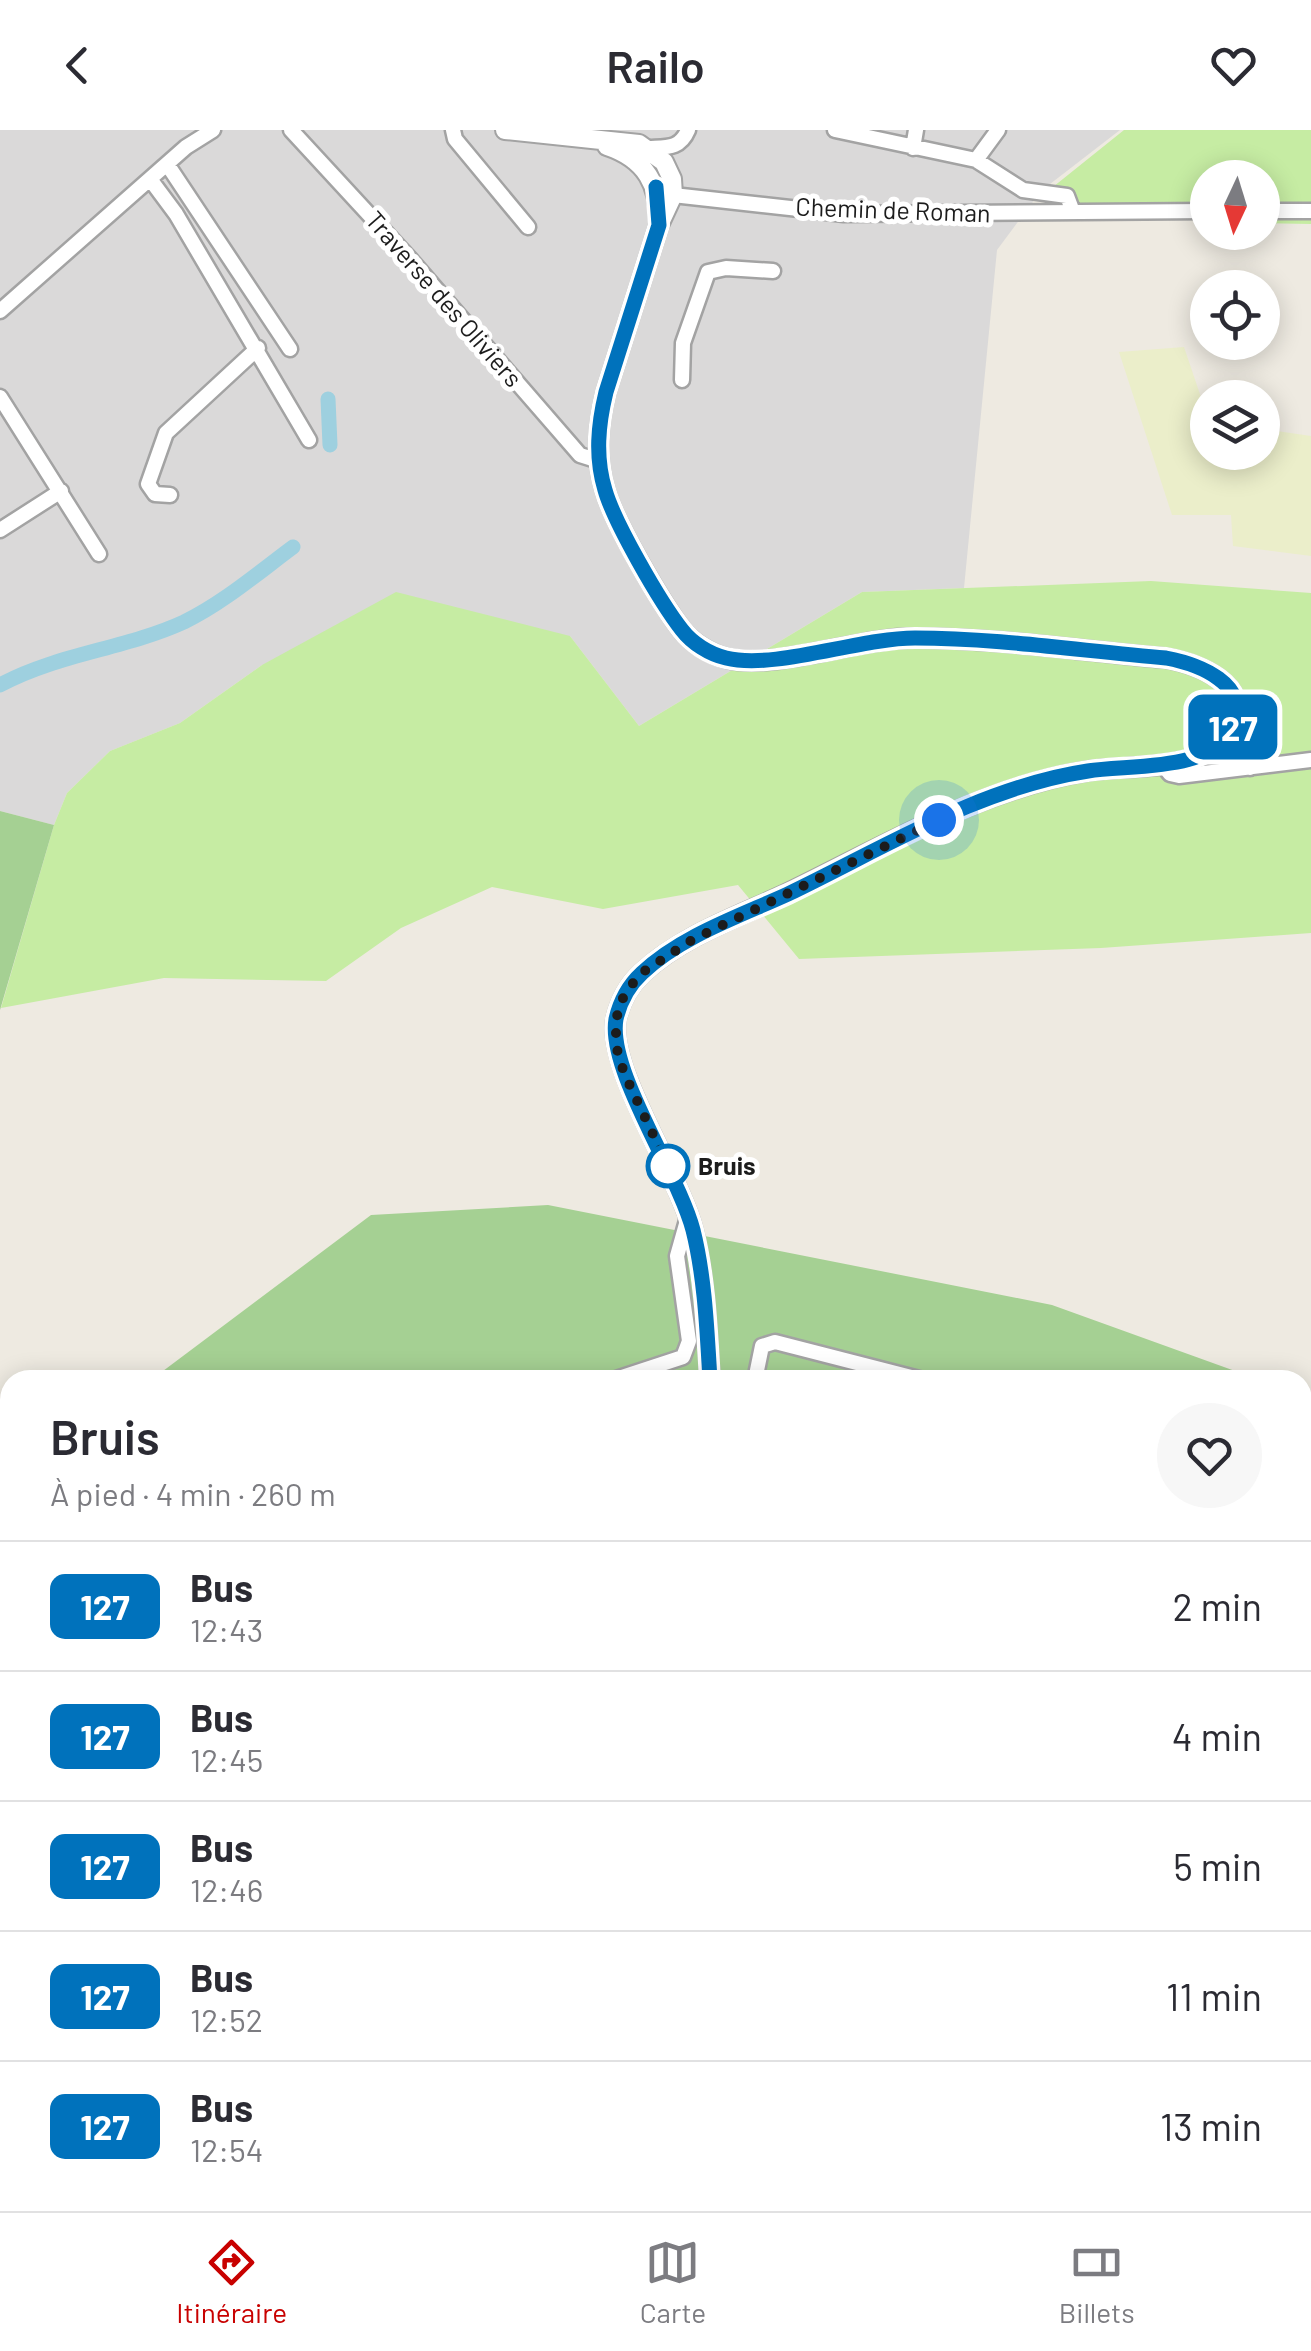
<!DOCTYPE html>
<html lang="fr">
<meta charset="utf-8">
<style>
:root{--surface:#fff;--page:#f7f7f7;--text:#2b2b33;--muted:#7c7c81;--line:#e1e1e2;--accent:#c80100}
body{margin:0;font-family:Barlow,sans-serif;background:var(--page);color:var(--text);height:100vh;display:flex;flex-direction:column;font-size:38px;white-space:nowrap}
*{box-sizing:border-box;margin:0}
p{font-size:32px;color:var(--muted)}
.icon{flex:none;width:55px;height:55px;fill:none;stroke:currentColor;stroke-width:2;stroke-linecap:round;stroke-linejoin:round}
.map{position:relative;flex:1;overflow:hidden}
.details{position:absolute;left:0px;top:1240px;width:1312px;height:842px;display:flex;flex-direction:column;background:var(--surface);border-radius:30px 30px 0 0;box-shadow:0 5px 25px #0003}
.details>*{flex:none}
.badge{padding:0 20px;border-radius:15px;font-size:35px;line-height:65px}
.needle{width:65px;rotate:184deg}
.tools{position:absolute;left:1190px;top:30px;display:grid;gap:20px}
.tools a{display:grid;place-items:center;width:90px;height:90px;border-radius:50%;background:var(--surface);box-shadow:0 5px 25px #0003;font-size:50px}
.you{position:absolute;width:50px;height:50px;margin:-25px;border:8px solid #fff;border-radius:50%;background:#1a73e8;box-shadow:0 0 0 15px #1a73e833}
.map>.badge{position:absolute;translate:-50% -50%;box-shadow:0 0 0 5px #fff}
.round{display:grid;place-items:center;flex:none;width:105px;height:105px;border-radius:52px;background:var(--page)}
.headline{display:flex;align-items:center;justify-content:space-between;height:170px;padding:0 50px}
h1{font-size:48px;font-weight:600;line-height:75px}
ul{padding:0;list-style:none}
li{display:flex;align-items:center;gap:30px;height:130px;padding:0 50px;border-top:2px solid var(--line)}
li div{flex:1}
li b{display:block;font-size:38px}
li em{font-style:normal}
li .badge{min-width:110px;font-weight:700;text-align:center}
header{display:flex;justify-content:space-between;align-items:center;height:130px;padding:0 50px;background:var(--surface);font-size:45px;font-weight:600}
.tabs{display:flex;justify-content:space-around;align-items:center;height:140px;border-top:2px solid var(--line);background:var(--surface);font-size:28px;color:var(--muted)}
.tabs a{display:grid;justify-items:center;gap:5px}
.tabs .selected{color:var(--accent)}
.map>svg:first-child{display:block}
</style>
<header><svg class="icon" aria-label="back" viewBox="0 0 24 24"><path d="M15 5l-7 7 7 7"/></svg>Railo<svg class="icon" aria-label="heart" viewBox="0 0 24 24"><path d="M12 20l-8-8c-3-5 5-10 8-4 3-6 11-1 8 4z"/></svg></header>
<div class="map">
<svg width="1311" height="2081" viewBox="0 0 1311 2081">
<rect width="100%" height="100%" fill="#eeeae1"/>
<!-- residential -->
<path fill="#dad9d9" d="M0 0H1120L1041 61 997 120 964 458 862 462 639 596 570 506 262 535 180 593 110 621 67 663 54 695 0 681Z"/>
<!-- farmland -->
<path fill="#ebeeca" d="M1184 217 1207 285 1208 322H1262L1263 299 1311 306V426L1233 416 1231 385H1172L1119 222Z"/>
<!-- grass -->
<path fill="#c6eca3" d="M1124 0H1311V94L1263 93 1262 48H1208L1207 87 1038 69Z
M1151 451 1311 463V803L1101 818 799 829 738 755 603 779 492 757 401 798 326 851 164 848 1 878 54 695 67 663 110 621 180 593 262 535 396 462 570 506 639 596 862 462Z"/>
<!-- forest -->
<path fill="#a5d093" d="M0 681 54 695 0 880Z
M548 1075 1052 1175 1260 1250H151L371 1085Z
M1303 1265 1311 1268V2081H0V1311L10 1308V2072H1302Z"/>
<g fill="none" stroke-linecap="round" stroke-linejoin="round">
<!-- canal -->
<path stroke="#9ed0df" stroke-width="15" d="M328 269 330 315
M0 555C57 524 125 519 184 492 223 473 258 443 293 417"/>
<defs>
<path id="minor" d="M291 0 410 129 580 325 599 331
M453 0 455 9 528 97
M835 0 976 30 1023 60 1067 66 1073 82
M649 18C667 17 680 19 688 0
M913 18 916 0
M976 30 998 0
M167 34 290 219
M150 49 176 84 309 310
M664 64 844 84 1208 81
M1262 81H1311
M0 181 186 17 213 0
M682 250 683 213 708 142 726 138 773 141
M0 267 99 424
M170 365 155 364 148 354 166 303 258 218
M0 400 61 361
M1229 606 1234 621 1250 638
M1162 634 1170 644 1179 646 1311 630
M613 1250 683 1227 689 1211 677 1126 688 1087
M755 1250 762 1216 775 1212 923 1250
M1302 1304 1311 1305
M0 1403 10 1399"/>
<path id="tertiary" d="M505 0 639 14 664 32 672 49 673 65 659 95 606 262C598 295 595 327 605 360 614 392 661 473 682 500 692 513 710 524 726 528 774 541 859 507 915 508 998 508 1082 521 1165 528 1198 534 1252 554 1233 597 1212 644 1130 634 1088 641 981 658 883 717 788 763 740 786 681 806 642 843 629 855 620 872 616 889 607 939 678 1043 693 1100 705 1148 707 1201 710 1250
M607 16C646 29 660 55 659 95
M684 2072 688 2081"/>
</defs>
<!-- minor casing -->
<use href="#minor" stroke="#a3a3a3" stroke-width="19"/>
<!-- tertiary casing -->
<use href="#tertiary" stroke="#a3a3a3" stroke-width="22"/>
<!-- minor -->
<use href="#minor" stroke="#fff" stroke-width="14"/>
<!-- tertiary -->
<use href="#tertiary" stroke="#fff" stroke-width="18"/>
</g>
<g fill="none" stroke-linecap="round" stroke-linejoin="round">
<defs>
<path id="line" d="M656 57 659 95 606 262C598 295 595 327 605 360 614 392 660 472 682 500 692 513 709 524 726 528 775 540 859 508 915 508 998 508 1082 521 1166 528 1198 534 1252 554 1233 597 1212 643 1130 634 1088 641 981 657 884 718 788 764 740 786 681 806 642 843 629 855 620 872 616 889 607 940 678 1043 693 1100 705 1148 707 1201 710 1250"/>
</defs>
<!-- line casing -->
<use href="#line" stroke="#fff" stroke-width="22"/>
<!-- line -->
<use href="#line" stroke="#0072bc" stroke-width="15"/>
<!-- walk -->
<path stroke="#1c1c1c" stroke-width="10" stroke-dasharray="0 18" d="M668 1036 624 943 616 916V889L624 865 640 844 692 810 939 690"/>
</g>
<!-- markers -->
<circle fill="#fff" stroke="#0072bc" stroke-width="5" cx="668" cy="1036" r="20"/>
<g text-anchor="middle" stroke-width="10" stroke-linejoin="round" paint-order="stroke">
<!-- street labels -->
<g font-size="25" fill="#1c1c1c" stroke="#fff">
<text transform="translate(893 80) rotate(2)" y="9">Chemin de Roman</text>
<text transform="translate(444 169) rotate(49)" y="9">Traverse des Oliviers</text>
</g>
<!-- stop labels -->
<g font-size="25" font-weight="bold" fill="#1c1c1c" stroke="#fff" text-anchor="start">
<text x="698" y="1045">Bruis</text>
</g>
</g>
</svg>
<div class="tools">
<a><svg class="needle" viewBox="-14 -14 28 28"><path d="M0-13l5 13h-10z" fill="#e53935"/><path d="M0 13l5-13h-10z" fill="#7c7c81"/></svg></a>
<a><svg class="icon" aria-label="locate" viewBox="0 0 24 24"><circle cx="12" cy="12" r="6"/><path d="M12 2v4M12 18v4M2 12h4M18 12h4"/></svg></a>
<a><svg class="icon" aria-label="layers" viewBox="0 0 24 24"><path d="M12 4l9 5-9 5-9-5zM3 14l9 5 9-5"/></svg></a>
</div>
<div class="you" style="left:939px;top:690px"></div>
<b class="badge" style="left:1233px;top:597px;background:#0072bc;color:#fff">127</b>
<section class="details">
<div class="headline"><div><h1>Bruis</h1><p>À pied · 4 min · 260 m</p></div><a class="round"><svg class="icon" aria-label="heart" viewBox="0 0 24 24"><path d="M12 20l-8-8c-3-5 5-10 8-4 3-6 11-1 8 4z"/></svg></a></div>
<ul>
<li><span class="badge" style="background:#0072bc;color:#fff">127</span><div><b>Bus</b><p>12:43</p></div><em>2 min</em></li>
<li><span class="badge" style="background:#0072bc;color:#fff">127</span><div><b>Bus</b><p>12:45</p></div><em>4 min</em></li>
<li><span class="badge" style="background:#0072bc;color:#fff">127</span><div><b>Bus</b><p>12:46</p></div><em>5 min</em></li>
<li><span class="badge" style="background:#0072bc;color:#fff">127</span><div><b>Bus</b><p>12:52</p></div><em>11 min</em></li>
<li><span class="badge" style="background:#0072bc;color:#fff">127</span><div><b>Bus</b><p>12:54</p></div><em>13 min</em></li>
</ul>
</section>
</div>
<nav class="tabs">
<a class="selected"><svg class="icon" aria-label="directions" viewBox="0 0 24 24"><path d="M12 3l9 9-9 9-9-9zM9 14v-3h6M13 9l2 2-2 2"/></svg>Itinéraire</a>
<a><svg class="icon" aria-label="map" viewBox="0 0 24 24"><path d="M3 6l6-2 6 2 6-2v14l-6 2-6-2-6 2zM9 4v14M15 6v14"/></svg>Carte</a>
<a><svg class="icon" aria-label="tickets" viewBox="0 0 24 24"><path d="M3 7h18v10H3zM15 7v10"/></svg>Billets</a>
</nav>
